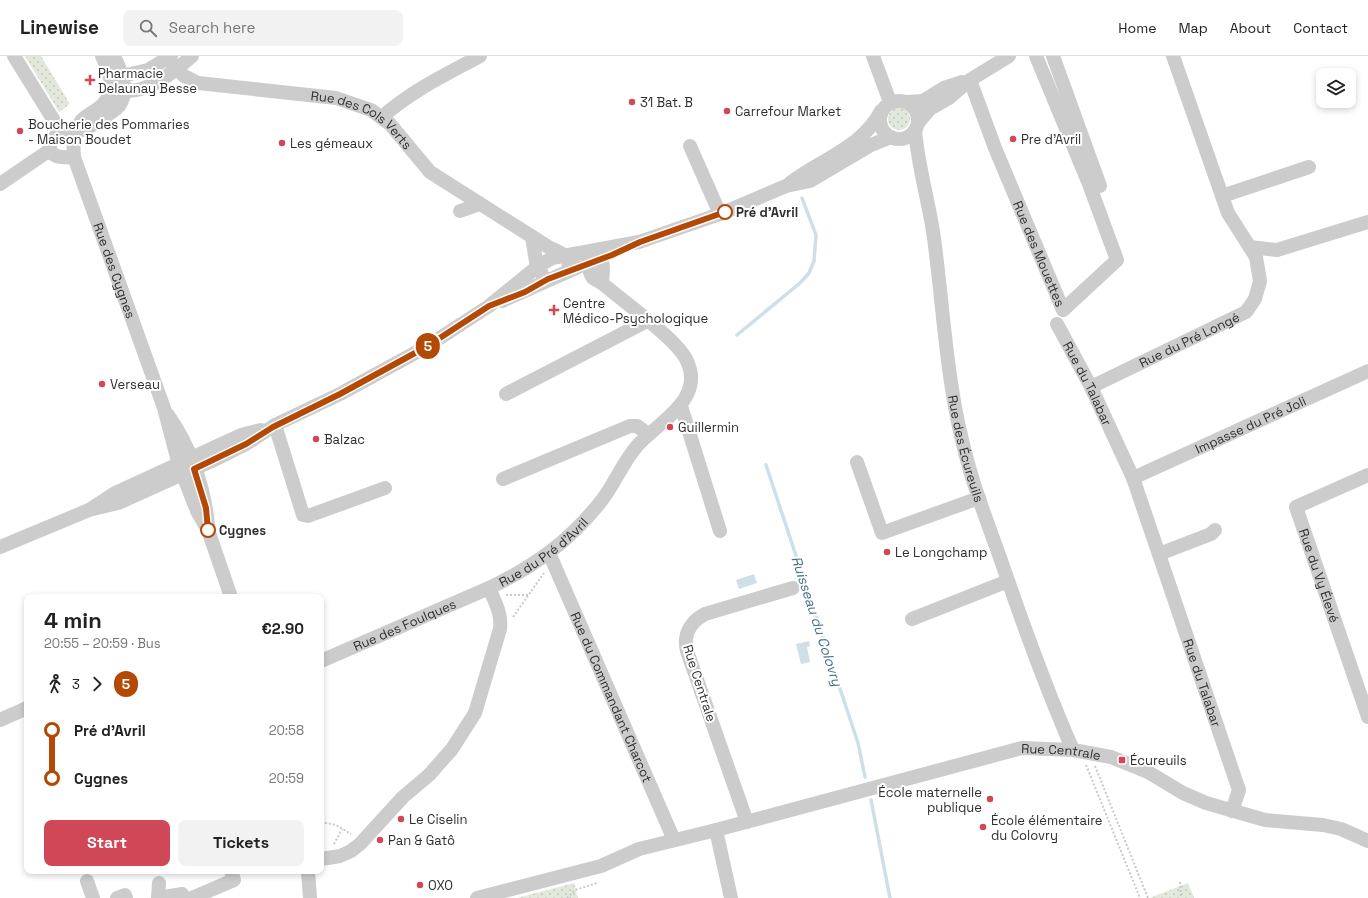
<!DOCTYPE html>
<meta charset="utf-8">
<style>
:root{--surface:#fff;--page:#f2f2f2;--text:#222;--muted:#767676;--line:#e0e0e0;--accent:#d04858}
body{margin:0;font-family:"Space Grotesk",sans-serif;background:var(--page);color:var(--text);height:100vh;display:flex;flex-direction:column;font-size:15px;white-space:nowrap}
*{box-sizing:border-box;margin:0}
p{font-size:13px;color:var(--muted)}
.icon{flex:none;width:22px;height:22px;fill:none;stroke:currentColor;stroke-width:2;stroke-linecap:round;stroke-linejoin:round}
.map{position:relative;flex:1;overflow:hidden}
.details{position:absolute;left:24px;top:538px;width:300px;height:280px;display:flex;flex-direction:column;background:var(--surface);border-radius:8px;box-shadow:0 2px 6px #0003}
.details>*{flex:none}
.badge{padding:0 8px;border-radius:13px;font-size:14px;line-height:26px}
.tools{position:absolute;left:1316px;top:12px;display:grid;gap:8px}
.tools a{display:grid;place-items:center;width:40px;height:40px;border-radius:8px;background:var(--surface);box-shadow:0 2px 6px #0003;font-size:20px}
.map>.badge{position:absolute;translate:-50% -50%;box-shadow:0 0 0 2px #fff}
.legs{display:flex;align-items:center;gap:6px;height:44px;padding:0 20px;font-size:13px}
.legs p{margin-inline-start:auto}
.headline{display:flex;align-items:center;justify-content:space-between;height:68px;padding:0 20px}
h1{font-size:22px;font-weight:800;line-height:30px}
.button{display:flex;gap:8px;margin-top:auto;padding:8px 20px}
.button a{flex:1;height:46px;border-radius:8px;background:var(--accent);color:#fff;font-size:16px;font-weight:800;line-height:46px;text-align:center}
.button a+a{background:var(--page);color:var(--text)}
ul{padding:0 20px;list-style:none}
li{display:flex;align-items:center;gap:14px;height:48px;font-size:15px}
li i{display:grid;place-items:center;width:6px;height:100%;margin:0 5px;background:currentColor}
li i::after{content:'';width:10px;height:10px;margin:-5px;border:3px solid;border-radius:50%;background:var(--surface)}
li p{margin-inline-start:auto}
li:first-child i{background:linear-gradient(#0000 50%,currentColor 0)}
li:last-child i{background:linear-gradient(currentColor 50%,#0000 0)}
header{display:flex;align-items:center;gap:24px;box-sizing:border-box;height:56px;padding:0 20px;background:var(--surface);border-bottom:1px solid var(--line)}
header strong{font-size:19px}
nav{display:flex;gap:22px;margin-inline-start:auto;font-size:14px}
.search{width:280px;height:36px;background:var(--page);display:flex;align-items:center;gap:10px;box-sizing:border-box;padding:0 14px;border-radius:8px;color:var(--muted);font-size:15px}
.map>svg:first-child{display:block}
</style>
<header>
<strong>Linewise</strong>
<div class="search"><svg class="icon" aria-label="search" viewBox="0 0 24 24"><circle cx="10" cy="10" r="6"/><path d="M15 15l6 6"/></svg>Search here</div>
<nav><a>Home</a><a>Map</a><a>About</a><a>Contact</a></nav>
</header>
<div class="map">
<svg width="1368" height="842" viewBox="0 0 1368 842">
<defs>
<pattern id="park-dots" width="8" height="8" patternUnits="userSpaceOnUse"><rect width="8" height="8" fill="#e3e8dc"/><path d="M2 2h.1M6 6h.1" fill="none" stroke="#c3c7bd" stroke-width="1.8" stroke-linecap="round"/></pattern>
</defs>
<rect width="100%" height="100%" fill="#fff"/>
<!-- park -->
<path fill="url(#park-dots)" d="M25 0H41L70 48 59 56Z
M888 63a11 11 0 1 1 22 0a11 11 0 1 1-22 0Z
M574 827 578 842H517Z
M1188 827 1194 842H1150L1152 841Z"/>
<!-- water -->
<path fill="#cedfe8" d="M754 518 757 527 739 533 736 524Z
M809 585 810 590 807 591 810 606 801 608 796 588Z"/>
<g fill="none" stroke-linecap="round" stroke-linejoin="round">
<!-- stream -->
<path stroke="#cedfe8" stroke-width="3.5" d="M737 279 800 227 809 217 814 205 816 179 802 142
M766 409 858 687 865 721
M871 744 890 842"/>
<!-- path -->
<path stroke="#c9c9c9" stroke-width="2" stroke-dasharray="2 2" stroke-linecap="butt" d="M506 539H529
M513 561 544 517
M1086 709 1140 842
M1095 710 1148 842
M321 766 336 769 351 778
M334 788 342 773
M1180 826 1181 842
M567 842 575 834 597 827"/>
<!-- minor -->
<g stroke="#ccc" stroke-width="14">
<path d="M14 0 61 76"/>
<path id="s1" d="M102 0C112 23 119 38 96 54 91 57 84 61 81 65 73 75 73 90 74 101L164 352 179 409 197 455 208 474 231 541"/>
<path d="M873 0 890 46"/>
<path d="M1053 0 1100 130"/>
<path id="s2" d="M167 2 184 20 198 27 336 42 371 54 390 68 430 116 550 192C562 197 570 200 569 215"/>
<path id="s3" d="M970 24 995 92 1063 254 1117 204 1089 128 1036 0"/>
<path d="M115 25 122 20 148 14 171 0"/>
<path d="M117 31C140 45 175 15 192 0"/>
<circle cx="899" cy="64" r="19"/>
<path d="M906 46 923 45 944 32 962 26"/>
<path d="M382 61C411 35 445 19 480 0"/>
<path d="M918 67 930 53 949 42 970 24 1009 0"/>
<path id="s4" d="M915 74C918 111 929 146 934 182 943 249 946 318 962 384 972 428 989 470 1004 513 1025 574 1047 635 1073 694"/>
<path d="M690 90 720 158"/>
<path d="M74 101C61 102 47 102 50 85 63 72 63 80 77 76 86 73 97 67 104 61 109 58 115 54 119 50 130 35 121 14 114 0"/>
<path d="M790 127C821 103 862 92 881 55"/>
<path d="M0 128 50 94"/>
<path d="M1222 140 1309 111"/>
<path d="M460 155 480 148"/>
<path d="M532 181 537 211 542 218"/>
<path d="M1250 191 1277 194 1368 166"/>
<path d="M502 245 578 211"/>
<path id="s5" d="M1057 268 1091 331 1133 422 1239 734 1232 755"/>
<path id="s6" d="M1091 331 1246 256 1255 243 1260 225 1256 201 1228 157 1173 0"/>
<path d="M506 338 647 265"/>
<path d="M681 350 720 475"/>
<path d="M168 359C190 390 205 432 208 470"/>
<path d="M275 369 303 459 308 460 385 432"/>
<path d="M857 406 882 477 979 442"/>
<path id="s7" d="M1368 419 1296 451 1368 661"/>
<path id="s8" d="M1133 422 1368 315"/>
<path d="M503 423 630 370H637L648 378"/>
<path d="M89 454 118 447 218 402 246 388 275 369 340 338 426 291 489 250 537 211 552 202 639 186 720 158 786 130 810 125 871 89 891 81"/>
<path d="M0 491 89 454 115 437 241 379 261 374"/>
<path id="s9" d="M549 497 674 784"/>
<path d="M1159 498 1211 478 1215 474"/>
<path d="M912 563 1008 525"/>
<path id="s10" d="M321 605 489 532"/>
<path d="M0 664 27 652"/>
<path d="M747 766 687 595C683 579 690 566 705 558L793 532"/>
<path d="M716 774 731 842"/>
<path id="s11" d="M321 803 340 800 351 795 360 788 403 741 429 719 452 693 475 657 500 573C502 558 495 546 489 532 535 510 570 485 602 444 615 427 623 406 637 390 658 366 707 343 686 303 675 282 624 246 603 228 600 226 596 224 593 222 590 218 589 213 587 208L593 195C606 206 603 211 602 227"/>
<path d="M308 815 310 842"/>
<path d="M87 825 93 842"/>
<path d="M117 842 125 839 126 842"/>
<path d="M158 842 182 838 184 842"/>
<path d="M158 842 159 827"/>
<path d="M192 842 234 824 231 815"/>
<path id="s12" d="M477 842 601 810 639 793 716 774 1022 692 1073 694 1111 701 1148 716 1183 737 1206 747 1265 764 1323 769 1341 773 1368 785"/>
</g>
</g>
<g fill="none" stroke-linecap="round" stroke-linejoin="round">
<defs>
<path id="line-1" d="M208 474 206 452 194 413 246 388 273 371 340 338 426 291 489 250 525 236 548 223 612 199 640 186 725 156"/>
</defs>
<!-- line-1 casing -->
<use href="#line-1" stroke="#fff" stroke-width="9"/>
<!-- line-1 -->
<use href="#line-1" stroke="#b44805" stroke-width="6"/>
</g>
<!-- markers -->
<g fill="#d04858" stroke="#fff" stroke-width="1.5">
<path d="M88 18h4v4h4v4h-4v4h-4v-4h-4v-4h4z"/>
<circle cx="632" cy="46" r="4"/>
<circle cx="727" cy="55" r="4"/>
<circle cx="20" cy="75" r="4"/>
<circle cx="1013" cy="83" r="4"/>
<circle cx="282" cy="87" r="4"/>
<path d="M552 248h4v4h4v4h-4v4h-4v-4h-4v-4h4z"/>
<circle cx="102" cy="328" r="4"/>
<circle cx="670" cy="371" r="4"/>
<circle cx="316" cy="383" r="4"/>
<circle cx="887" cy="496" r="4"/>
<rect x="1118" y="700" width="8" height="8" rx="2"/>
<circle cx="990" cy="743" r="4"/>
<circle cx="401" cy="763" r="4"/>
<circle cx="983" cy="771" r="4"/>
<circle cx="380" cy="784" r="4"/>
<circle cx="420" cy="829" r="4"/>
</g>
<g fill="#fff" stroke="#b44805" stroke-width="2">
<circle cx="725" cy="156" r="7"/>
<circle cx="208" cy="474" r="7"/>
</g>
<g text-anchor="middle" stroke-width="4" stroke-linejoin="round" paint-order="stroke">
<!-- poi labels -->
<g font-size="13" fill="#2f2f2f" stroke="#fff" text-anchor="start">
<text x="98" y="22">Pharmacie<tspan x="98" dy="15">Delaunay Besse</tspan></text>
<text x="640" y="51">31 Bat. B</text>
<text x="735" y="60">Carrefour Market</text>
<text x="28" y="73">Boucherie des Pommaries<tspan x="28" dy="15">- Maison Boudet</tspan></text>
<text x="1021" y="88">Pre d'Avril</text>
<text x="290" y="92">Les gémeaux</text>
<text x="563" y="252">Centre<tspan x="563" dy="15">Médico-Psychologique</tspan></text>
<text x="110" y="333">Verseau</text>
<text x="678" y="376">Guillermin</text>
<text x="324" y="388">Balzac</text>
<text x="895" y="501">Le Longchamp</text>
<text x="1130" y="709">Écureuils</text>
<text x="982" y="741" text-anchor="end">École maternelle<tspan x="982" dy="15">publique</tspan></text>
<text x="409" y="768">Le Ciselin</text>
<text x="991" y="769">École élémentaire<tspan x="991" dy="15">du Colovry</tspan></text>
<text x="388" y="789">Pan &amp; Gatô</text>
<text x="428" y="834">OXO</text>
</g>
<!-- street labels -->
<g font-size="13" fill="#2f2f2f" stroke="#fff">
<text dy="5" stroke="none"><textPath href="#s2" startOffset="212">Rue des Cols Verts</textPath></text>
<text dy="5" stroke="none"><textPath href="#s3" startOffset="187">Rue des Mouettes</textPath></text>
<text dy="5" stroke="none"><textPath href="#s1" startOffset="238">Rue des Cygnes</textPath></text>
<text dy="5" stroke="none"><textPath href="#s6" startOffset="109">Rue du Pré Longé</textPath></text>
<text dy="5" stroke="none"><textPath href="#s5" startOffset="67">Rue du Talabar</textPath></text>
<text dy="5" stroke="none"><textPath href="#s8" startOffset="129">Impasse du Pré Joli</textPath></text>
<text dy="5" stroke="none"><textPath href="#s4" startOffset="323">Rue des Écureuils</textPath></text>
<text dy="5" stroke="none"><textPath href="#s11" startOffset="414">Rue du Pré d'Avril</textPath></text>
<text dy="5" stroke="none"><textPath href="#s7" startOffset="151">Rue du Vy Élevé</textPath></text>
<text dy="5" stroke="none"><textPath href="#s10" startOffset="91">Rue des Foulques</textPath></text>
<text transform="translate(700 627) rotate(72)" y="5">Rue Centrale</text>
<text dy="5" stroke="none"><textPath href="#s5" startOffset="388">Rue du Talabar</textPath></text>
<text dy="5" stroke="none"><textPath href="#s9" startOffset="157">Rue du Commandant Charcot</textPath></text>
<text dy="5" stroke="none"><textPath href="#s12" startOffset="605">Rue Centrale</textPath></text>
</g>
<!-- stop labels -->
<g font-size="13" font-weight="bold" fill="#2f2f2f" stroke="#fff" text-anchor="start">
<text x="736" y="161">Pré d'Avril</text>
<text x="219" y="479">Cygnes</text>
</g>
<!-- water labels -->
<g font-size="14" font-style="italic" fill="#477288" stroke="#fff">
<text transform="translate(817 565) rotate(72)" y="5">Ruisseau du Colovry</text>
</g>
</g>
</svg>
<div class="tools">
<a><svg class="icon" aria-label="layers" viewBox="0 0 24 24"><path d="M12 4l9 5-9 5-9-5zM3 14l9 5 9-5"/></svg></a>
</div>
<b class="badge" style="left:428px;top:290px;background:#b44805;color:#fff">5</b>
<section class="details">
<div class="headline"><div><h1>4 min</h1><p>20:55 – 20:59 · Bus</p></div><b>€2.90</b></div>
<div class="legs"><svg class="icon" aria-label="walk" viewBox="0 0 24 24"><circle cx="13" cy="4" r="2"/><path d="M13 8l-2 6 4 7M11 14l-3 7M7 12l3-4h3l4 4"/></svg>3<svg class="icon" aria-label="forward" viewBox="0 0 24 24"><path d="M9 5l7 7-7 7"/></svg><b class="badge" style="background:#b44805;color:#fff">5</b></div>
<ul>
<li><i style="color:#b44805"></i><b>Pré d'Avril</b><p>20:58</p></li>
<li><i style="color:#b44805"></i><b>Cygnes</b><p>20:59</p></li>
</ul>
<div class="button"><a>Start</a><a>Tickets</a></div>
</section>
</div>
